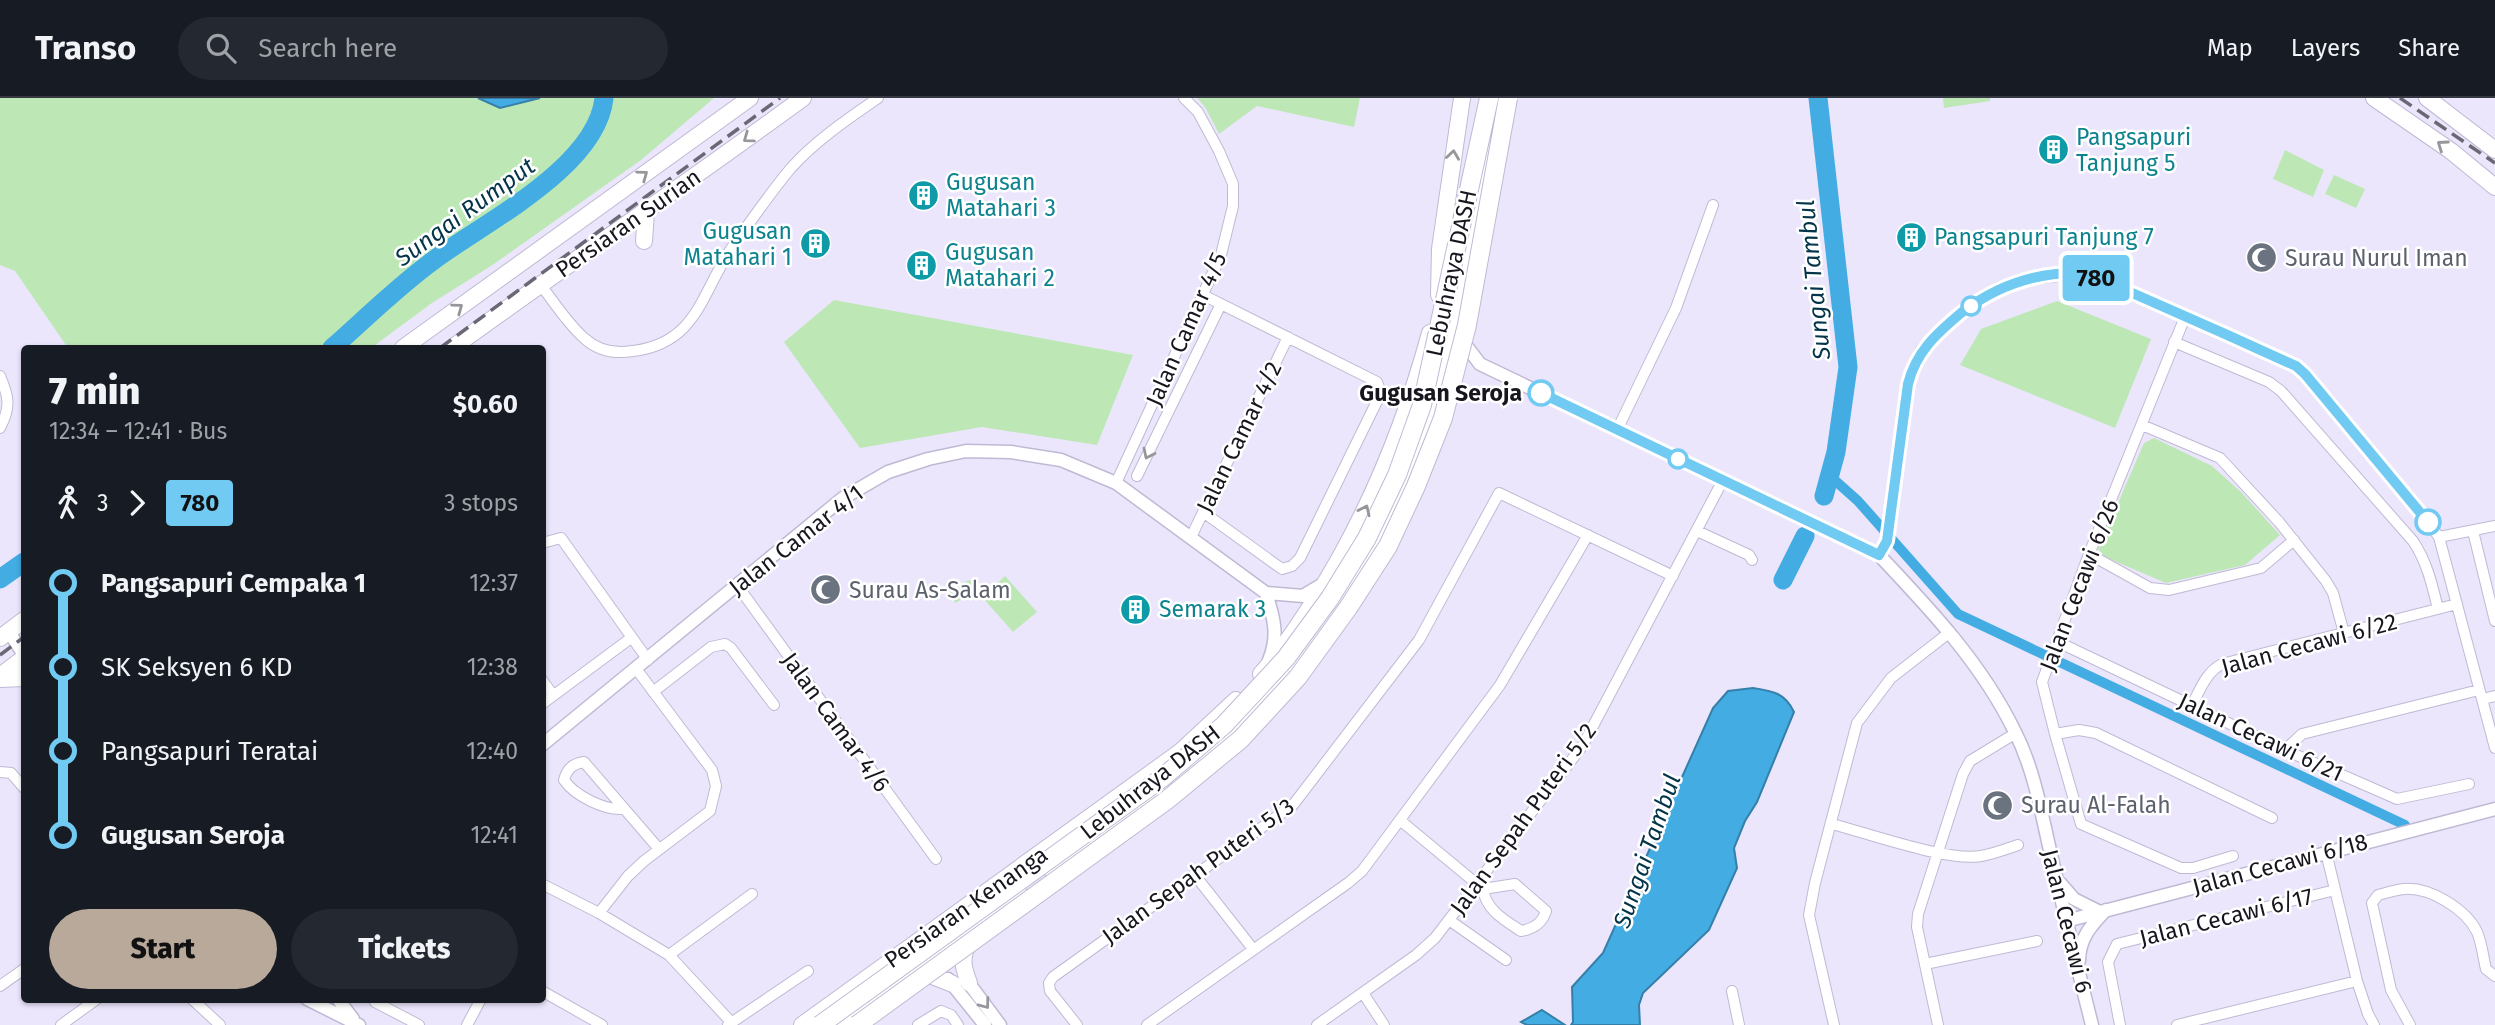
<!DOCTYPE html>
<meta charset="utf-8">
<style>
:root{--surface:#171b24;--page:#242831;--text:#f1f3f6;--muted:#9ea1a6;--line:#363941;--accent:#b9a99a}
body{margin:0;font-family:"Fira Sans",sans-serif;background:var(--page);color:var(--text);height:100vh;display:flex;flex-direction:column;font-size:26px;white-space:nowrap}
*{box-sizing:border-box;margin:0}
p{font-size:23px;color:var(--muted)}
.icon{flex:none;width:38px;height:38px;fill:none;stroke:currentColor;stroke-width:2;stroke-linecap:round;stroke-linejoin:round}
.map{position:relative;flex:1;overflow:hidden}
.sheet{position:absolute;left:21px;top:247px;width:525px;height:658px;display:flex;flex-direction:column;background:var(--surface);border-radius:7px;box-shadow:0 2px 5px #0004}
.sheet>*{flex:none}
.badge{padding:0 14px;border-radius:5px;font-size:24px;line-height:46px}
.map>.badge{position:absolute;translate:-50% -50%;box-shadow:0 0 0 4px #fff}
.legs{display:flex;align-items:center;gap:10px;height:77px;padding:0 28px;font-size:23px}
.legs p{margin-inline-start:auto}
.summary{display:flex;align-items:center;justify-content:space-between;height:119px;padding:0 28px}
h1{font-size:38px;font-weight:800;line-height:52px}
.cta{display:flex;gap:14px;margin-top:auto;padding:14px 28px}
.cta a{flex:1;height:80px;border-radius:42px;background:var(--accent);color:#111;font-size:28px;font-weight:800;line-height:80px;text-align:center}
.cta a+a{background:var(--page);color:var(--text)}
ul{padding:0 28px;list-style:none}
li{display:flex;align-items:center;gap:24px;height:84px;font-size:26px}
li i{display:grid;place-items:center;width:10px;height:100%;margin:0 9px;background:currentColor}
li i::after{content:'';width:18px;height:18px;margin:-9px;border:5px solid;border-radius:50%;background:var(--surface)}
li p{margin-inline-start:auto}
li:first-child i{background:linear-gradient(#0000 50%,currentColor 0)}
li:last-child i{background:linear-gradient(currentColor 50%,#0000 0)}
header{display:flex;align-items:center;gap:42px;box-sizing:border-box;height:98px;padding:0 35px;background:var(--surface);border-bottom:2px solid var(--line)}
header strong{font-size:33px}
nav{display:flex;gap:38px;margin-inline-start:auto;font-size:24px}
.search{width:490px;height:63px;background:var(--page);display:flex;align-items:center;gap:18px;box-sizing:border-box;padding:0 24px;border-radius:38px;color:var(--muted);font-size:26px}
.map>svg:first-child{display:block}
</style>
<header>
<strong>Transo</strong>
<div class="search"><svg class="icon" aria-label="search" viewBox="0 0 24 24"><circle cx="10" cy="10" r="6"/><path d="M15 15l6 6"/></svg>Search here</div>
<nav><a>Map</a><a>Layers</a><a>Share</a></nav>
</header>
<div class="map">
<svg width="2495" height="927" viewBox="0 0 2495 927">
<rect width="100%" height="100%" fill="#ebe6fc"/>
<!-- green -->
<path fill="#bde8b6" d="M0 0H714L641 62 491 168 432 205 371 250H68L15 173 0 167Z
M1197 0H1360L1354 29 1257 8 1219 36 1205 9Z
M1943 0H1990V3L1944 10Z
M2285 52 2324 72 2313 99 2273 81Z
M2334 77 2365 91 2356 110 2325 96Z
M834 202 1133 257 1097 347 982 329 860 350 784 244Z
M2057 203 2151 241 2115 330 1960 267 1981 231Z
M2154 340 2212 368 2241 394 2280 437 2245 467 2166 485 2105 459 2098 451 2144 345Z
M1005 478 1037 514 1013 534 982 499Z
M970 482 977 493 955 505 948 490Z"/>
<!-- water -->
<path fill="#42ace3" stroke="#357fa8" stroke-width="2" d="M478 0H540L500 10Z
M1753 590C1773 593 1785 595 1794 614L1757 704 1745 723 1734 750 1737 770 1709 832 1643 895 1639 907 1640 927H1571L1573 924 1572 889 1603 855 1713 610 1728 593Z
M1542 912 1565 927H1527L1521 924Z"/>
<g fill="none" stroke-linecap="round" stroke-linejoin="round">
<!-- canal -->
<path stroke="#42ace3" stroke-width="10" d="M1830 378 1858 403 1958 516 2405 727"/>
<!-- river -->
<path stroke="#42ace3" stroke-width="19" d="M1818 0 1848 269 1836 354 1824 398
M332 250C365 221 398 188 434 162 485 124 597 69 604 0
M0 481 24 464
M1783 482 1805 438"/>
<defs>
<path id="minor" d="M540 186C554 204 567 225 584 240 598 253 615 256 633 253 697 245 701 196 731 151 750 124 770 95 791 70 815 43 849 20 878 0
M1203 197 1377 284 1381 295 1300 460 1292 468 1282 471 1203 414
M2185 219 2089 456 2042 584 2055 636 2081 726 2181 770H2193L2233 758
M2174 244 2269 284 2281 293 2413 443C2427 464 2432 486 2438 511
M0 278C9 299 11 309 0 330
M2142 327 2220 360 2279 424 2326 483 2333 495 2344 535
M1617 332 1676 210 1713 107
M1137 378 1221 206
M1116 385 1221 157 1233 108V86L1219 53 1198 14 1184 0
M1697 433 1749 457 1752 462
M2473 433 2495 523
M1191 439 1288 239
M2439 439 2495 428
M542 445 561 440 648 562
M2089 456 2150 490 2169 492 2261 470 2294 442
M1879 457 1887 443 1908 286 1912 270 1921 252 1939 233 1977 203 1998 190 2025 182 2083 175 2258 250 2296 268 2305 276 2417 409 2439 439 2495 650
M737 487 936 761
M2058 544 2285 652 2397 701 2469 686
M542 582 553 597
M653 594 711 549 725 546 731 550 774 607
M2482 601 2495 598
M542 606 631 540
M2192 607C2200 592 2206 574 2222 566L2457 506
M2055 636 2079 632 2096 635 2272 720
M2285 652 2302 636 2479 592
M0 674 11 675 24 690
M622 711C604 712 575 698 564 682 567 671 572 666 584 664L659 751
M1401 723 1483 791C1486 812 1504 822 1521 833 1533 831 1542 826 1546 813L1515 786 1483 791
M1832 726C1867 735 1948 764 1981 758 1993 756 2006 751 2018 747
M2326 754 2357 883 2368 916 2374 927
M1194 776 1253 851
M542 786 599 815 669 857 731 924
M599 815 628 778 644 763 710 713 716 688 712 672 637 572
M1449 822 1506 862
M669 857 752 796
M1925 866 2037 843
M0 888 24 871
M542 893 602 927
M1732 893 1739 927
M1363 895 1384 927
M192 901 220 927
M374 901 375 904 419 927
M61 927 97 901
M467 927 481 901
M728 927 808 873
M918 927 941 913 951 917 958 927
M1077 927 1050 893 1049 885 1053 879 1293 707 1419 542 1499 395 1673 478
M1147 927 1348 785 1362 773 1500 587 1588 437
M1317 927 1416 857 1435 840 1583 647 1723 382
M1834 927 1809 817 1815 785 1857 625 1891 580 1950 534
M1938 927 1917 829 1918 816 1963 676 1970 663 2016 635
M2120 927 2108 864 2117 846 2335 792
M2177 927 2357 883
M2410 927 2391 892 2372 805 2378 797C2386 795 2395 792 2404 791 2430 789 2466 811 2477 834 2482 845 2483 859 2486 871L2495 878"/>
<path id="tertiary" d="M1461 241 1480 266 1879 457C1931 512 1982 566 2015 634 2035 673 2042 719 2052 761 2065 817 2078 872 2092 927
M1266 495C1274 520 1279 538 1269 562
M9 534 24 557
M542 647 843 400 888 374 928 361 966 353 1011 354 1061 362 1116 385 1266 495 1303 498 1323 486
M2060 785 2074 801 2100 814
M2066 823 2495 711
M2079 863C2079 841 2091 827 2106 812
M965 880 1000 927
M948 881 985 927
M307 901 359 927
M338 901 353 921"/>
<path id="primary" d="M2374 0 2451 53 2495 89
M2427 0 2495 52
M644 143 646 114
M1439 197 1440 151 1462 0
M403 250 750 0
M452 250C568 166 687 85 803 0
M0 540 24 522
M1261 576C1281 554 1298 528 1314 503 1367 420 1404 330 1430 235
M0 578 24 560
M0 581 24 580
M1053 774 1174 685 1208 655 1269 594 1321 531 1380 436 1416 360 1434 300 1461 185 1496 6
M919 880 930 877 953 886
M969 885C963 869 960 859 970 843
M802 927 1180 654 1236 602
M841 927 1021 798"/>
</defs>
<!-- minor casing -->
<use href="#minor" stroke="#c0b9d4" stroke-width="12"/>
<!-- tertiary casing -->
<use href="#tertiary" stroke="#c0b9d4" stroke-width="15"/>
<!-- primary casing -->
<use href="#primary" stroke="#c0b9d4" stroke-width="18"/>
<!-- minor -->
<use href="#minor" stroke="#fff" stroke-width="10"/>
<!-- tertiary -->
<use href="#tertiary" stroke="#fff" stroke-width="12"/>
<!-- primary -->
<use href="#primary" stroke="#fff" stroke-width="16"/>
<!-- rail -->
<path stroke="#6b6876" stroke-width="3.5" stroke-dasharray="14 7" stroke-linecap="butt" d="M2400 0 2495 65
M440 250 780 0
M0 557 24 539"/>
<defs>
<path id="motorway-bridge" d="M820 927 1162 680 1224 627 1286 560 1330 500 1367 440 1397 377 1422 307 1489 0
M857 927 1167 702 1241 641 1298 579 1348 510 1388 448 1416 388 1443 320 1467 227 1508 0"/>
</defs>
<!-- motorway-bridge casing -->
<use href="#motorway-bridge" stroke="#c0b9d4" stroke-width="20" stroke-linecap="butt"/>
<!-- motorway-bridge -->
<use href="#motorway-bridge" stroke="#fff" stroke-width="18"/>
</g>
<!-- one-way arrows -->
<defs><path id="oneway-chevron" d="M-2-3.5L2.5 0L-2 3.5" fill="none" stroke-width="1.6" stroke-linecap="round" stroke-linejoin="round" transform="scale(1.75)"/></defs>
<g stroke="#97969a">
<use href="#oneway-chevron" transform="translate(748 40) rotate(144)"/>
<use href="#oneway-chevron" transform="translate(2442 47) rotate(-145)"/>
<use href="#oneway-chevron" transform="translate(1453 57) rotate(-82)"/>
<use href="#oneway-chevron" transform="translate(643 77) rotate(-36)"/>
<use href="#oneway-chevron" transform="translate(458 210) rotate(-36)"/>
<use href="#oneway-chevron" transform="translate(1148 356) rotate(116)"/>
<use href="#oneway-chevron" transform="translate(1365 412) rotate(-65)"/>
<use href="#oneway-chevron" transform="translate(985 906) rotate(53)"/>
</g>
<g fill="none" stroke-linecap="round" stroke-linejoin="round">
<defs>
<path id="line-1" d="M1541 295 1879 457 1887 443 1908 286C1916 254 1936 236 1961 215 1995 189 2036 174 2080 175 2096 175 2115 188 2130 194 2185 218 2241 243 2296 268L2305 276 2428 424"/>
</defs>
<!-- line-1 casing -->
<use href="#line-1" stroke="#fff" stroke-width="16"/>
<!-- line-1 -->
<use href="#line-1" stroke="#71caf2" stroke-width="10"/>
</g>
<!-- icons -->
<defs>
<symbol id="building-disc" viewBox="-11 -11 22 22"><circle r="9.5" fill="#0f9aa8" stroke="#fff"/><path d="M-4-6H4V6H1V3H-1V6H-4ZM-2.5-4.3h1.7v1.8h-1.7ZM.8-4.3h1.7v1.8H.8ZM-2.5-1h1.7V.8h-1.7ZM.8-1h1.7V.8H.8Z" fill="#fff"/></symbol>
<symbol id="mosque-disc" viewBox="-11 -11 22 22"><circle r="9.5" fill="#6b7280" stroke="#fff"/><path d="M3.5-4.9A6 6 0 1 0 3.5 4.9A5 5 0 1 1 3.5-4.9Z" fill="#fff"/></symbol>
</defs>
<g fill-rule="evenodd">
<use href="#building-disc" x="2036" y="34" width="35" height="35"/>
<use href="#building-disc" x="906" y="80" width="35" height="35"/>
<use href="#building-disc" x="1894" y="122" width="35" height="35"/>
<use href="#building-disc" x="798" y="128" width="35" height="35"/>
<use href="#mosque-disc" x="2244" y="142" width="35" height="35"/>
<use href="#building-disc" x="904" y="150" width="35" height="35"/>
<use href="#mosque-disc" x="808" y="474" width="35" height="35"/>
<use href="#building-disc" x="1118" y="494" width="35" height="35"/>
<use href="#mosque-disc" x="1980" y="690" width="35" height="35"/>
</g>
<!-- markers -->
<g fill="#fff" stroke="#71caf2" stroke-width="3.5">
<circle cx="1971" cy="208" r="9"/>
<circle cx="1541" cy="295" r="12"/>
<circle cx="1678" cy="361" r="9"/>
<circle cx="2428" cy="424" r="12"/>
</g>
<g text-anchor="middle" stroke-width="5" stroke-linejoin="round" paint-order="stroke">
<!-- culture labels -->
<g font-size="23" fill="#0d838f" stroke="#fff" text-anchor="start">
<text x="2076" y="47">Pangsapuri<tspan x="2076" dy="26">Tanjung 5</tspan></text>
<text x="946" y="92">Gugusan<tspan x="946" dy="26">Matahari 3</tspan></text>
<text x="792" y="141" text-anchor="end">Gugusan<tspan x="792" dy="26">Matahari 1</tspan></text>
<text x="1934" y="147">Pangsapuri Tanjung 7</text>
<text x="945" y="162">Gugusan<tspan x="945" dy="26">Matahari 2</tspan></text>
<text x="1159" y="519">Semarak 3</text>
</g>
<!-- street labels -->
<g font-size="23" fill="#17151e" stroke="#fff">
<text transform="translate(628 125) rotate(-35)" y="8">Persiaran Surian</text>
<text transform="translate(1451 175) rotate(-78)" y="8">Lebuhraya DASH</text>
<text transform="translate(1186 231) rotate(-66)" y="8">Jalan Camar 4/5</text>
<text transform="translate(1239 339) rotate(-64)" y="8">Jalan Camar 4/2</text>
<text transform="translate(796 442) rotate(-38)" y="8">Jalan Camar 4/1</text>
<text transform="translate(2079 487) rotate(-69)" y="8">Jalan Cecawi 6/26</text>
<text transform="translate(2309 546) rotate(-15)" y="8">Jalan Cecawi 6/22</text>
<text transform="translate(836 624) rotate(54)" y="8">Jalan Camar 4/6</text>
<text transform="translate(2261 639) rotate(25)" y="8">Jalan Cecawi 6/21</text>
<text transform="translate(1150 684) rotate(-38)" y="8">Lebuhraya DASH</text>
<text transform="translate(1523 721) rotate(-54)" y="8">Jalan Sepah Puteri 5/2</text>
<text transform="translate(2280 766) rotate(-15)" y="8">Jalan Cecawi 6/18</text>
<text transform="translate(1198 773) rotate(-36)" y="8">Jalan Sepah Puteri 5/3</text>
<text transform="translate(966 809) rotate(-35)" y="8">Persiaran Kenanga</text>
<text transform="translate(2226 819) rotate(-14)" y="8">Jalan Cecawi 6/17</text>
<text transform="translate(2067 823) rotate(76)" y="8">Jalan Cecawi 6</text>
</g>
<!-- worship labels -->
<g font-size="23" fill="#5b616d" stroke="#fff" text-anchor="start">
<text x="2285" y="168">Surau Nurul Iman</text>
<text x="849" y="500">Surau As-Salam</text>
<text x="2021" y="715">Surau Al-Falah</text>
</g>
<!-- stop labels -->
<g font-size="23" font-weight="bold" fill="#17151e" stroke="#fff" text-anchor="end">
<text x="1522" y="303">Gugusan Seroja</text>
</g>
<!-- water labels -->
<g font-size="24" font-style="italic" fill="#04344a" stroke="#fff">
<text transform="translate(465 114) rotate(-36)" y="8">Sungai Rumput</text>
<text transform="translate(1814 182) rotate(-96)" y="8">Sungai Tambul</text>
<text transform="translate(1647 753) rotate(-71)" y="8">Sungai Tambul</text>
</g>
</g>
</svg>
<b class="badge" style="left:2096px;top:180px;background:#71caf2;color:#111">780</b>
<section class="sheet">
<div class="summary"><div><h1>7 min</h1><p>12:34 – 12:41 · Bus</p></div><b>$0.60</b></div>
<div class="legs"><svg class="icon" aria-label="walk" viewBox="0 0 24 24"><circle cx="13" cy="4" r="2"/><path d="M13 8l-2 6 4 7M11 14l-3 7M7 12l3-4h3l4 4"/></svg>3<svg class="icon" aria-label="forward" viewBox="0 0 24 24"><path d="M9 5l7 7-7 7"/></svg><b class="badge" style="background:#71caf2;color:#111">780</b><p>3 stops</p></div>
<ul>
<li><i style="color:#71caf2"></i><b>Pangsapuri Cempaka 1</b><p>12:37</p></li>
<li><i style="color:#71caf2"></i><span>SK Seksyen 6 KD</span><p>12:38</p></li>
<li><i style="color:#71caf2"></i><span>Pangsapuri Teratai</span><p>12:40</p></li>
<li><i style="color:#71caf2"></i><b>Gugusan Seroja</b><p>12:41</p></li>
</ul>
<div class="cta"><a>Start</a><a>Tickets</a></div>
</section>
</div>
